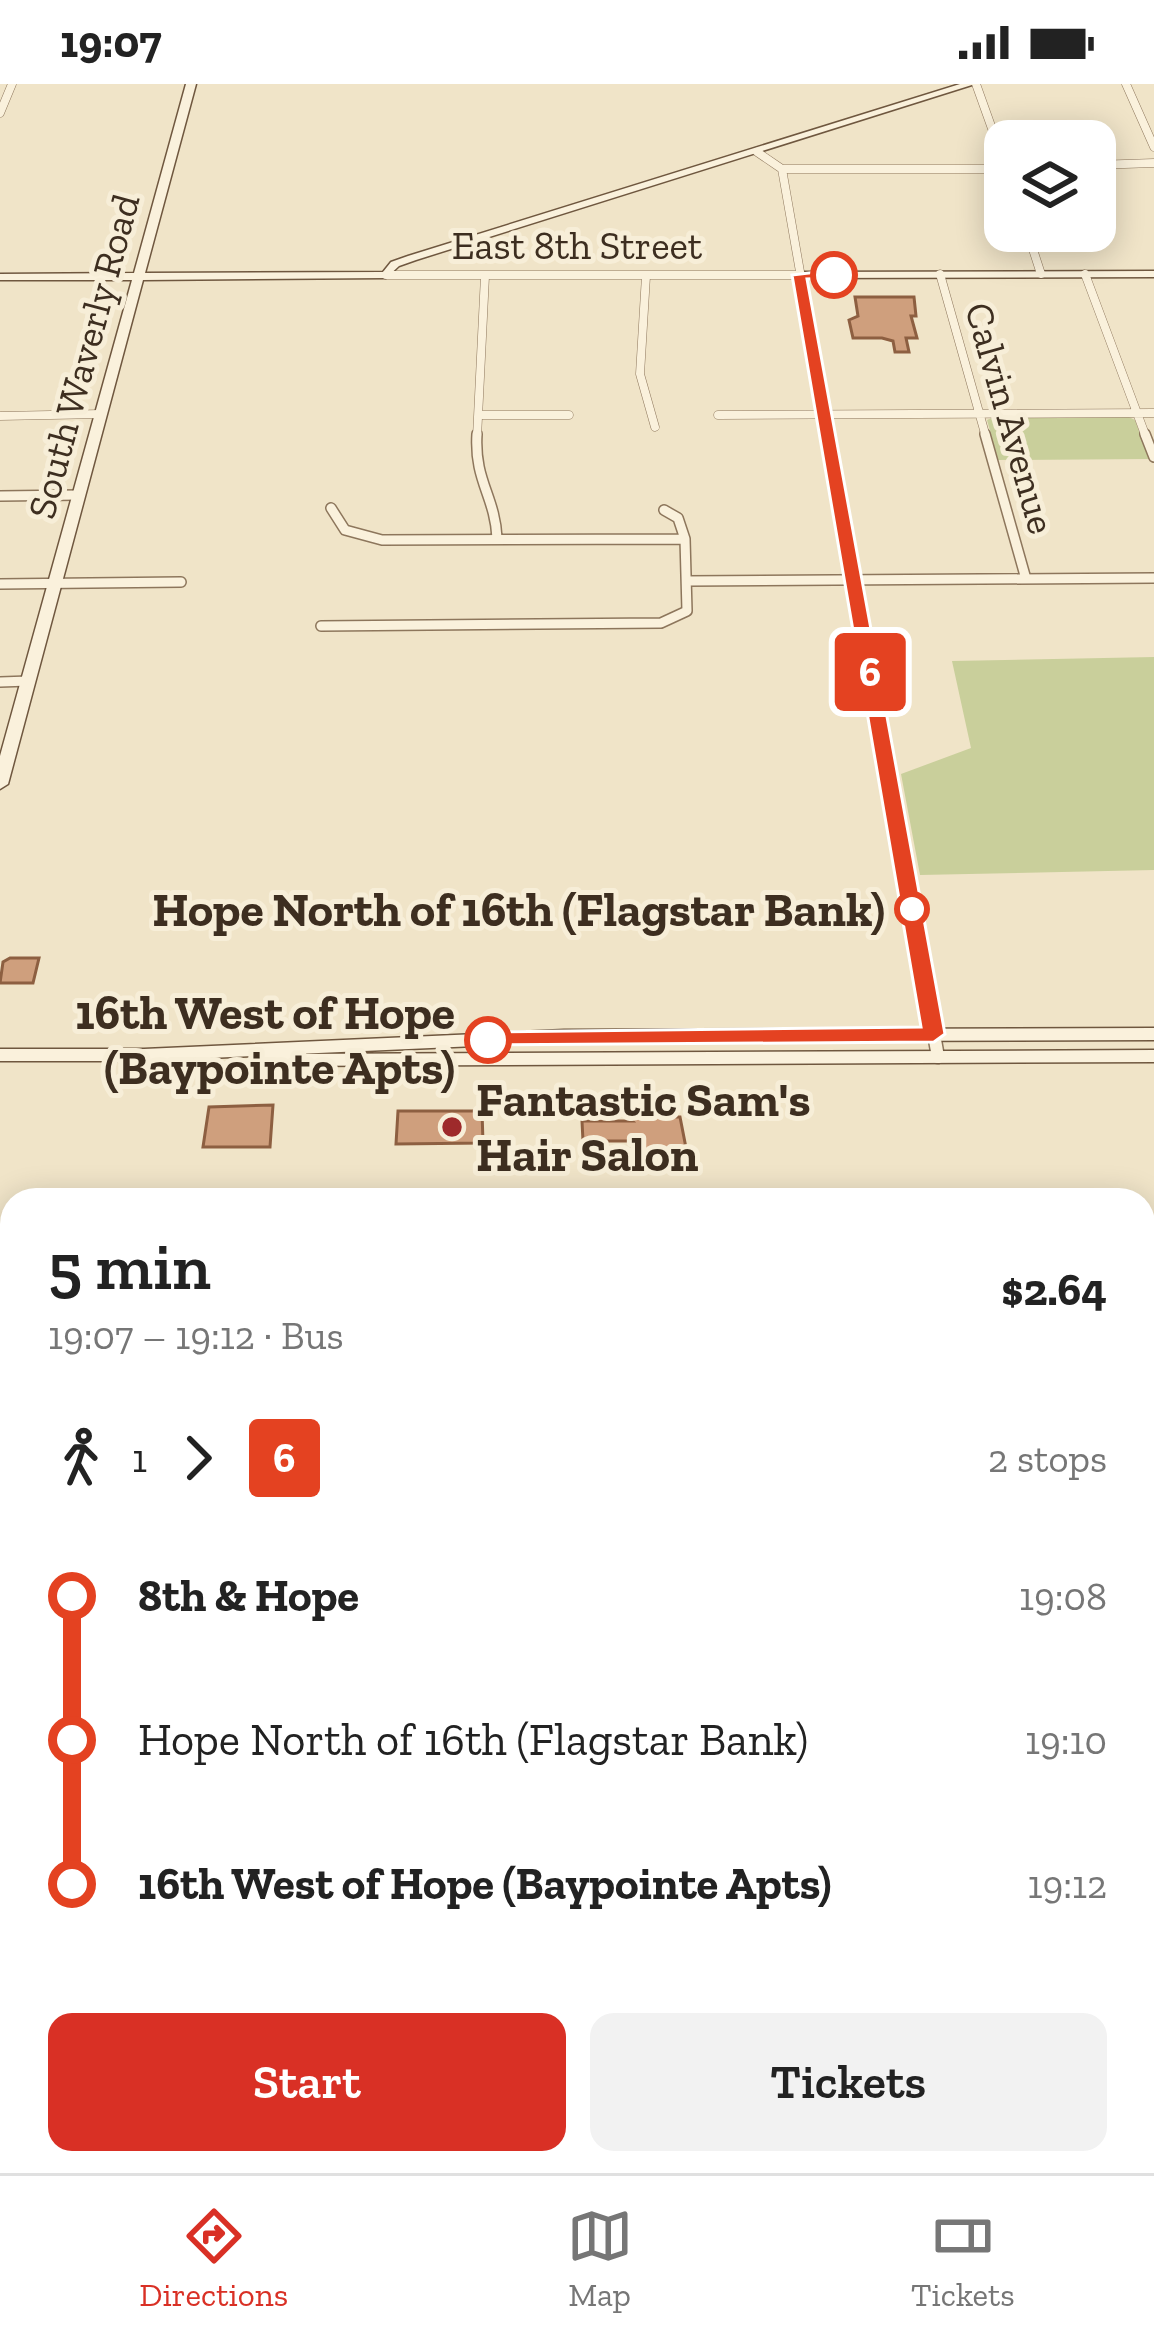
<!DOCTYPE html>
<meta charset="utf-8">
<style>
:root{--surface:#fff;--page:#f2f2f2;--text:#222;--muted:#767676;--line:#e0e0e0;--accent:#d93025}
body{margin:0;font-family:"Zilla Slab",serif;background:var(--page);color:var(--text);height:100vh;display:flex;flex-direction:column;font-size:45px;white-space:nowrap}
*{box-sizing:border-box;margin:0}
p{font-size:39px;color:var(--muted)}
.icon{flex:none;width:66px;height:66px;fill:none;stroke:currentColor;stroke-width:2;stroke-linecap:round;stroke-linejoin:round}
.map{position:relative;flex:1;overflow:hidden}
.drawer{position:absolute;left:0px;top:1104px;width:1155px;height:987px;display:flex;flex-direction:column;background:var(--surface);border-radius:36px 36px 0 0;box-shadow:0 6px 30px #0003}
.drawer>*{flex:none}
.badge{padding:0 24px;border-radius:9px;font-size:42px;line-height:78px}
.fabs{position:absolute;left:984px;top:36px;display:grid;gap:24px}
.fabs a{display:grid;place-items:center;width:132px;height:132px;border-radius:24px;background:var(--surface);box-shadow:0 6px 30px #0003;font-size:60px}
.map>.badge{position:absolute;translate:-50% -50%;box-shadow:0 0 0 6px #fff}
.legs{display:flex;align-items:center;gap:18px;height:132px;padding:0 48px;font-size:39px}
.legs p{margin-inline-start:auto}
.headline{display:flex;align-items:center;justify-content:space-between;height:204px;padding:0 48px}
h1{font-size:66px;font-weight:600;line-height:90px}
.cta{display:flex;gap:24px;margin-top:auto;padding:24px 48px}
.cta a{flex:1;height:138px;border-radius:24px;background:var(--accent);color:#fff;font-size:48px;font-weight:600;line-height:138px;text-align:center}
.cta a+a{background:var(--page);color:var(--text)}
ul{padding:0 48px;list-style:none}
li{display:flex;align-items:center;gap:42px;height:144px;font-size:45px}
li i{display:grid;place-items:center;width:18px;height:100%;margin:0 15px;background:currentColor}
li i::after{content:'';width:30px;height:30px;margin:-15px;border:9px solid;border-radius:50%;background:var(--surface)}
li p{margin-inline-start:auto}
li:first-child i{background:linear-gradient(#0000 50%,currentColor 0)}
li:last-child i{background:linear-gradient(currentColor 50%,#0000 0)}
.status{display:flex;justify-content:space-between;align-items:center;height:84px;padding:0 60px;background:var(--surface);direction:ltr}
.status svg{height:33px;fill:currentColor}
.menu{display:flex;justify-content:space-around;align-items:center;height:168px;border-top:3px solid var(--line);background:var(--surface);font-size:33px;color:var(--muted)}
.menu a{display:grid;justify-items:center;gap:6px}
.menu .on{color:var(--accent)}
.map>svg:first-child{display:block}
</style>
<div class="status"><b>19:07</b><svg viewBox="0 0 49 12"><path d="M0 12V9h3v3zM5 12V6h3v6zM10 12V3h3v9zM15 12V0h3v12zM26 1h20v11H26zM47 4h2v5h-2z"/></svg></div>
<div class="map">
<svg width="1154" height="2089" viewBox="0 0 1154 2089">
<rect width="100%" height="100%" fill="#f0e4c8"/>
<!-- green -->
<path fill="#c9cf9b" d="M994 333H1129L1135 336 1149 375 998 376 987 336Z
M1154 573V786L920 791 901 690 971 664 952 577Z"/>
<!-- building -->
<path fill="#cf9f7d" stroke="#8d5f41" stroke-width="3" d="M855 213H914L916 232H911L917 254H906L909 268H895L893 257 882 254H853L849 236 858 232Z
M10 874H39L33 899H0L3 878Z
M273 1021 270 1063H203L209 1023Z
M398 1027H482L483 1059 396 1060Z
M627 1033H680L687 1069 632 1067 631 1057H583L582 1037H632Z
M0 1934H12V2068H0Z"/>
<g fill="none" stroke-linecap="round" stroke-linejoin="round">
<defs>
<path id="street-far2" d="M976 0 1005 81
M1126 0 1154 63
M0 29 12 0
M757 68 782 85 829 353
M1095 81 1154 79
M782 85H1005
M1027 147 1041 190
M940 190 986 353
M1085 190 1146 353
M386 191H799
M646 192 640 290 655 343
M479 331H569
M718 331 1154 329
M0 332 101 330
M477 353 485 192"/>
<path id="street-far1" d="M477 350C474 397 495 412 497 454
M828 350 908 799
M985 350 1026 495
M1145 350 1154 373
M0 412 79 411
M331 424 345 446 382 456 685 455
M687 497 1154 494
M0 500 181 498
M321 542 661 539 687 527 685 455 678 434 664 426
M0 598 29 597"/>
<path id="street" d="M907 796 938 973"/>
<path id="secondary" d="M186 0H196L145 189 383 188 391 178 408 172 960 0H975L416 176 399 182 386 194 143 196 8 700 0 705V672L132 196H0V190L134 189Z
M1154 187V193L799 194 793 191 799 188Z
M1154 944V956L564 958 296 970 1154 966V978L259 982 253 980 250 976 253 972 144 977H0V965H144L564 946Z"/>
</defs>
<!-- street-far2 casing -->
<use href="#street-far2" stroke="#8d765c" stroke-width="9"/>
<!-- street-far1 casing -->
<use href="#street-far1" stroke="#8d765c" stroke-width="12"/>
<!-- street casing -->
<use href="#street" stroke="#8d765c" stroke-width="15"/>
<!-- secondary casing -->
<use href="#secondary" stroke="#6f573f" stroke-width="3"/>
<!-- street-far2 -->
<use href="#street-far2" stroke="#faf1dc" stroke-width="8"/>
<!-- street-far1 -->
<use href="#street-far1" stroke="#faf1dc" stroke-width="9"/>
<!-- street -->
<use href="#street" stroke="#faf1dc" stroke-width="12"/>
<!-- secondary -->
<use href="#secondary" fill="#faf1dc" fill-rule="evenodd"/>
</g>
<!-- line-1 -->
<path fill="#e44221" stroke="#fff" stroke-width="3" d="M834 186 839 194 807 195 945 950 934 958 480 961 476 956 488 948 921 943 792 191Z"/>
<!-- markers -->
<g fill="#fff" stroke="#e44221" stroke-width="6">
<circle cx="834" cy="191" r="21"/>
<circle cx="912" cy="825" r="15"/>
<circle cx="488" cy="956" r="21"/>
</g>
<circle fill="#9e2a2b" stroke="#f7eed8" stroke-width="4.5" cx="452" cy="1043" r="12"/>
<g text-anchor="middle" stroke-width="10" stroke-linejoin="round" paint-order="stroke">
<!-- far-street labels -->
<g font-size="39" fill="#3d2e20" stroke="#f7eed8">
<text x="577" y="175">East 8th Street</text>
<text transform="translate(83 272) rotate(-75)" y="14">South Waverly Road</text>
<text transform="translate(1011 334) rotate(74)" y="14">Calvin Avenue</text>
</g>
<!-- stop labels -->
<g font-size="48" font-weight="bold" fill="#3d2e20" stroke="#f7eed8" text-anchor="end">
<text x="885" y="842">Hope North of 16th (Flagstar Bank)</text>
<text x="455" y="945">16th West of Hope<tspan x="455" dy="55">(Baypointe Apts)</tspan></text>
</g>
<!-- poi labels -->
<g font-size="48" font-weight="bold" fill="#3d2e20" stroke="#f7eed8" text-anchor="start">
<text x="476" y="1032">Fantastic Sam's<tspan x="476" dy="55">Hair Salon</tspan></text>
</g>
</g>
</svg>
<div class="fabs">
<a><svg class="icon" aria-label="layers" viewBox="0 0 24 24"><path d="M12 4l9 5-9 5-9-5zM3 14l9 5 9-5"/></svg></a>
</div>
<b class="badge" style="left:870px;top:588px;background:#e44221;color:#fff">6</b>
<section class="drawer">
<div class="headline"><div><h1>5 min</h1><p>19:07 – 19:12 · Bus</p></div><b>$2.64</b></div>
<div class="legs"><svg class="icon" aria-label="walk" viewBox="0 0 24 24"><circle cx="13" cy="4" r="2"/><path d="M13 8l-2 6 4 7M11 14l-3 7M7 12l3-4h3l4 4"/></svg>1<svg class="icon" aria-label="forward" viewBox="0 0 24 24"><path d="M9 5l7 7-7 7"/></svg><b class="badge" style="background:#e44221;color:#fff">6</b><p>2 stops</p></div>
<ul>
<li><i style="color:#e44221"></i><b>8th &amp; Hope</b><p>19:08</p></li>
<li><i style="color:#e44221"></i><span>Hope North of 16th (Flagstar Bank)</span><p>19:10</p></li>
<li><i style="color:#e44221"></i><b>16th West of Hope (Baypointe Apts)</b><p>19:12</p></li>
</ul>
<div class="cta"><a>Start</a><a>Tickets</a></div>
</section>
</div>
<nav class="menu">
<a class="on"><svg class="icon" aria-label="directions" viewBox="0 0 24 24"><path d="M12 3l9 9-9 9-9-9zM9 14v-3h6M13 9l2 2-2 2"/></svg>Directions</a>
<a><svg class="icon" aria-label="map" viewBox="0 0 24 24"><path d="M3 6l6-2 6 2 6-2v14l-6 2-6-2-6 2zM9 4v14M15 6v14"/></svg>Map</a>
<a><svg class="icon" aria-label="tickets" viewBox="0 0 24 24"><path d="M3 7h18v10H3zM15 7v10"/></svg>Tickets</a>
</nav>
